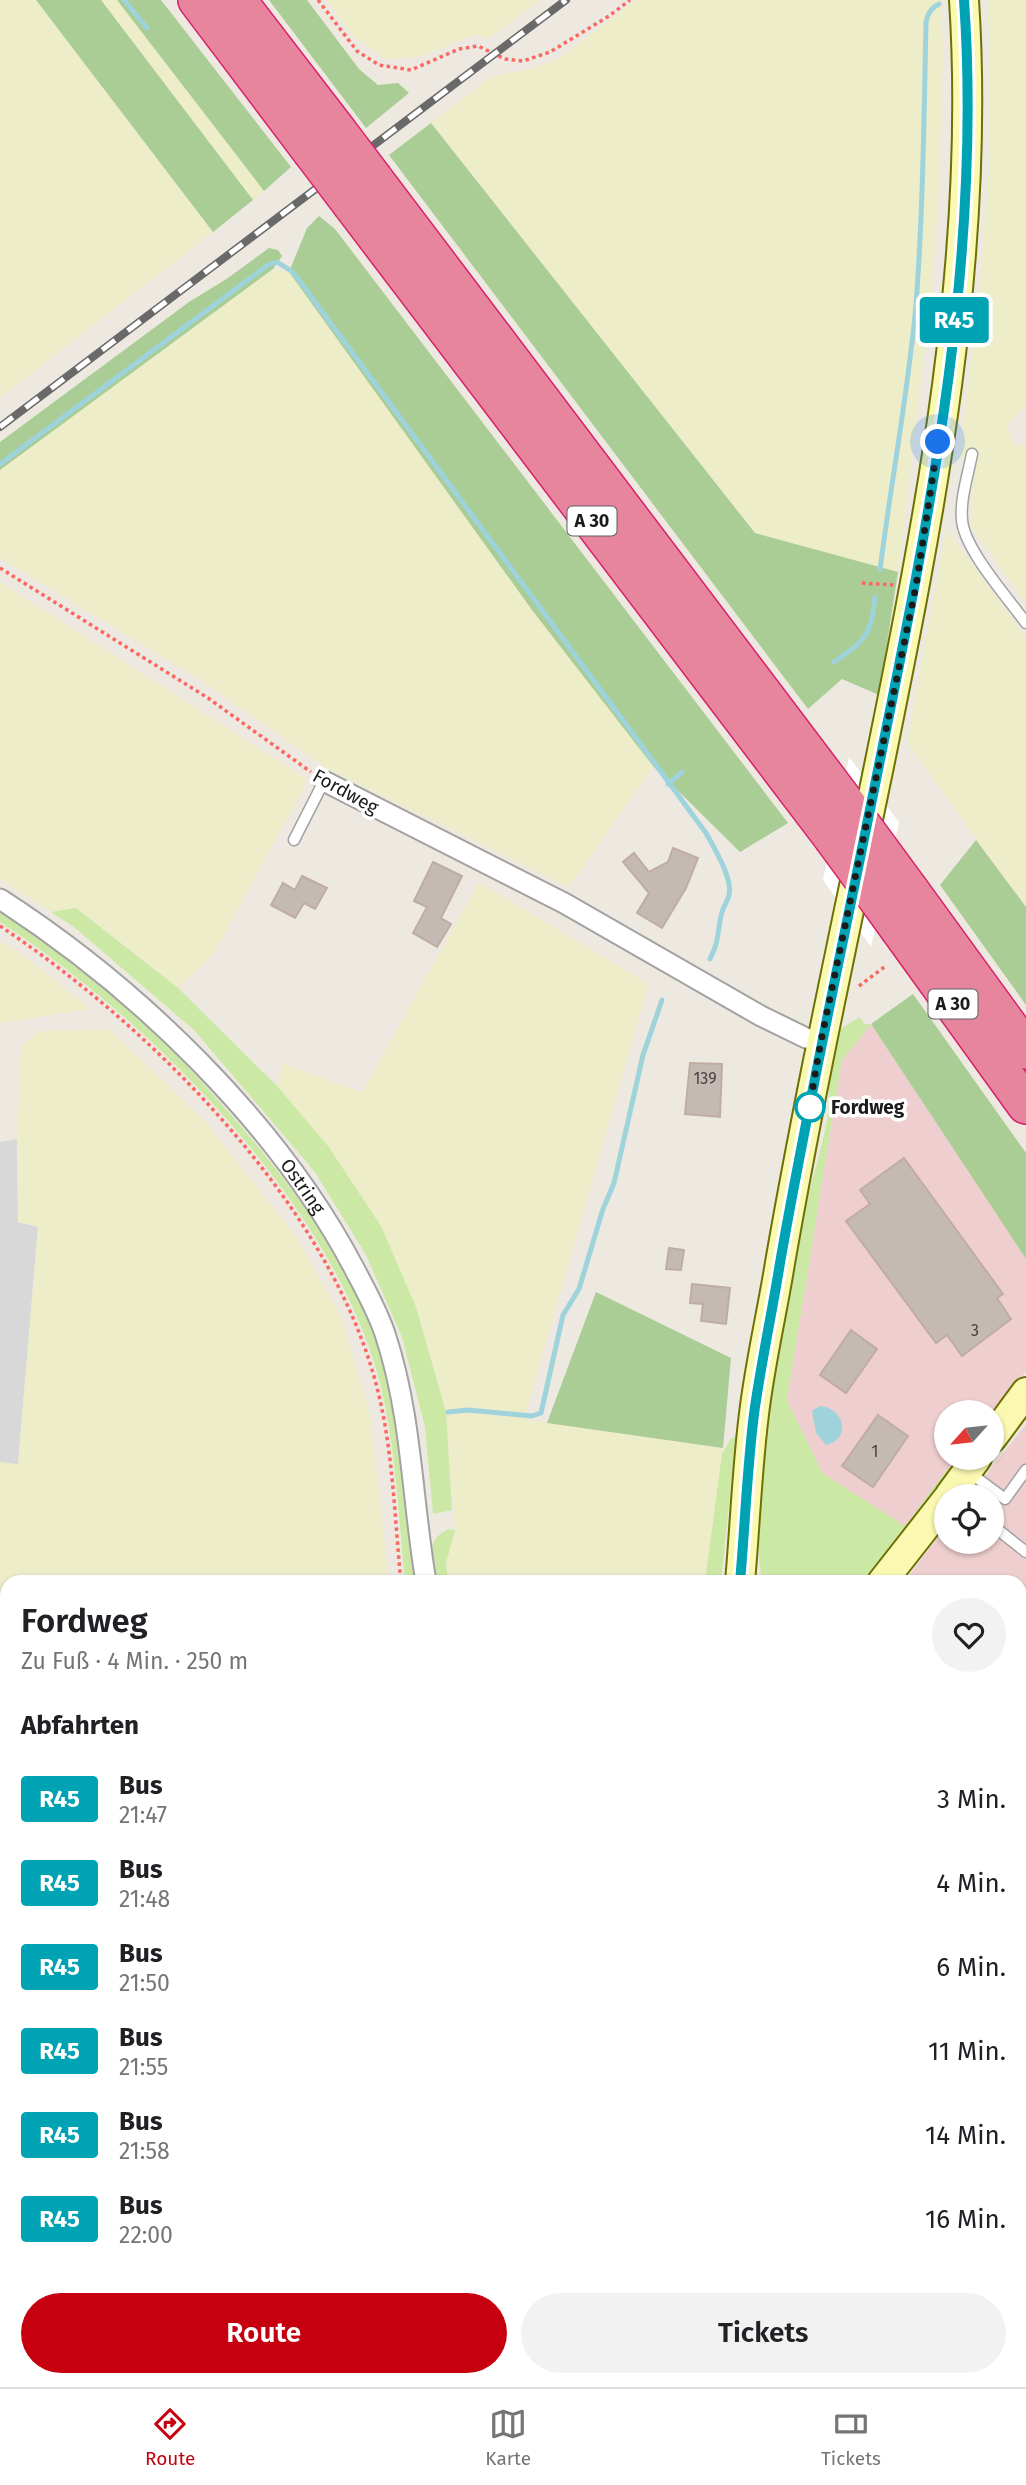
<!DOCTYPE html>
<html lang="de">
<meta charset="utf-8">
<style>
:root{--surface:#fff;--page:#f2f2f2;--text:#202124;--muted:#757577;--line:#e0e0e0;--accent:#c6000e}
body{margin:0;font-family:"Fira Sans",sans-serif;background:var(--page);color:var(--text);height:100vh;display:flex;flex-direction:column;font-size:26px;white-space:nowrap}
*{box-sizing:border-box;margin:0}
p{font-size:23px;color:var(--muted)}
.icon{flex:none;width:38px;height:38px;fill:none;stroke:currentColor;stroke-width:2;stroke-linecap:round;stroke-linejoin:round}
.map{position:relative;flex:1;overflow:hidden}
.panel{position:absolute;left:0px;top:1575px;width:1027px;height:812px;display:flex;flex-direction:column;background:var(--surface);border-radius:21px 21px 0 0;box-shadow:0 2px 5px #0004}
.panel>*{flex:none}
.badge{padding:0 14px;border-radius:5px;font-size:24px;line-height:46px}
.needle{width:46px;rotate:243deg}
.controls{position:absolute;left:934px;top:1400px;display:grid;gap:14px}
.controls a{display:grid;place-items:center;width:70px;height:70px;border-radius:50%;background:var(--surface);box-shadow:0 2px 5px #0004;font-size:35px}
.you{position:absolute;width:35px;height:35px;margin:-18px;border:5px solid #fff;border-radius:50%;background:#1a73e8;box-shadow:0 0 0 10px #1a73e833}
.map>.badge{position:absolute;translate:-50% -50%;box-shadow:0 0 0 4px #fff}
h2{padding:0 21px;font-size:26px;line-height:63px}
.round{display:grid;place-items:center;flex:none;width:74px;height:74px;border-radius:37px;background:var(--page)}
.headline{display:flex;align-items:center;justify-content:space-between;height:119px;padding:0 21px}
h1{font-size:33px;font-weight:600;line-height:52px}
.primary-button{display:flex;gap:14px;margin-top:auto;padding:14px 21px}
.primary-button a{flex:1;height:80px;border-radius:42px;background:var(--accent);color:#fff;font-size:28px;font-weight:600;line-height:80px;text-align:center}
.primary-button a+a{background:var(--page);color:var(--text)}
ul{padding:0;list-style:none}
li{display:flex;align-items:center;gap:21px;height:84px;padding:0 21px}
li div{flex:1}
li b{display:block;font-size:26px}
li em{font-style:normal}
li .badge{min-width:77px;font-weight:700;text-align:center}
.menu{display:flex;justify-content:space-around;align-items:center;height:98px;border-top:2px solid var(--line);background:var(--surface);font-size:19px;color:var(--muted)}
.menu a{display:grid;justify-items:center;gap:4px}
.menu .current{color:var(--accent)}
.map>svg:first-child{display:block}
</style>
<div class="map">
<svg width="1026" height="2387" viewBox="0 0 1026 2387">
<rect width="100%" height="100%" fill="#ede8e0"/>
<!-- residential -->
<path fill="#d9d8d8" d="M17 1139 18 1222 38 1227 18 1465 0 1462V1142Z"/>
<!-- commercial -->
<path fill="#efcecf" d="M871 1024 1026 1259V1372L990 1412H947V1458H956L905 1527 822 1473 787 1400 842 1060Z
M1026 1424V2387H668L670 2380H1020V1582H904L947 1526V1542H992V1496H970Z
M15 2380H298L295 2387H12Z"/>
<!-- religious -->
<path fill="#c9c9c9" d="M298 2380H365L370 2387H295Z"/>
<!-- farmland -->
<path fill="#ededca" d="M0 0H36L213 232 0 398Z
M101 0H117L264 191 253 200Z
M326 0H540L489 38 474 35 423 56 386 60 352 35Z
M636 0H941L943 56 939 189 931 300 898 572 755 533 431 123 490 77 530 69 559 58Z
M987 0H1026V406L1007 425 1015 446 1026 443V604L970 525 974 461 960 457 979 294 989 171 990 48Z
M273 269 289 272 532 610 654 766 569 887 326 768 199 679 0 558V470Z
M946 529 1026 638V907L907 743Z
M0 582 308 780 213 955 178 988 77 908 51 912 0 879Z
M479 882 649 984 524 1419 723 1448 705 1582H448L447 1557 455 1530 446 1412 416 1307 277 1086 282 1063 362 1092Z
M0 941 31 961 90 1009 0 1023Z
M109 1029 205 1121 296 1236 340 1314 370 1413 389 1582H7V1824L0 1826V1462L18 1464 38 1227 18 1222 17 1139 21 1046 39 1031Z
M7 1862V2105L0 2102V1863Z
M0 2162 7 2166V2380H15L12 2387H0Z"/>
<!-- grass -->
<path fill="#cbe9a4" d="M76 908 178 988 277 1086 328 1146 381 1226 416 1307 446 1412 452 1510 433 1514 425 1427 402 1337 366 1255 315 1172 194 1030 74 927 51 912Z
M0 910C101 974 188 1060 263 1153 308 1208 351 1269 375 1337 402 1415 405 1501 416 1582H405C398 1513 396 1440 377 1372 327 1198 149 1019 0 922Z
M860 1017 864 1024H871L842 1060 787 1400 822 1473 905 1526 948 1468 953 1472 870 1578 864 1582H764C744 1552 787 1288 797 1240 805 1201 818 1165 826 1126 830 1106 828 1087 830 1068 832 1056 835 1043 837 1031Z
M736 1437 721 1582H705L722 1454 731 1438Z
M448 1529 455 1530 446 1563 448 1582H438C433 1559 423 1542 448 1529Z"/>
<!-- forest -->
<path fill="#a9cd94" d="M36 0H101L253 200 213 232Z
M117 0H161L291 167 264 191Z
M269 0H307L359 69 378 85 398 83 409 93 366 128Z
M431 123 755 533 898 572 879 695 842 679 808 709 389 155Z
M319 216 335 229 788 823 740 852 653 766 532 610 289 272 307 228Z
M269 248 278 250 282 256 273 269 0 470V442L189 302 228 278Z
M976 840 1026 907V1005L940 885Z
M913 994 1026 1153V1259L871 1024Z
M596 1292 731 1358 723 1448 547 1423Z"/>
<!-- parking -->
<path fill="#dfdfdf" d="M508 2380H611L608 2387H523Z"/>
<!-- water -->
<path fill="#9fd3dc" d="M820 1406C844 1408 852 1439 826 1445L816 1433 812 1411Z"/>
<!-- pier -->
<path fill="#fff" d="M849 757 899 822 871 947 823 880Z"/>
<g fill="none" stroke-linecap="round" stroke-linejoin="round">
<!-- stream -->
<path stroke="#9fd3dc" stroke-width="5" d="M124 0 147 28
M0 464 268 265 277 262 293 272 706 833C714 848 733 878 729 895 727 903 722 908 721 916 717 935 719 941 710 959
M880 570C891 482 908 394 916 305 923 211 924 117 926 22 928 13 931 8 939 4
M834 662C866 640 871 635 875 597
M668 784 682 772
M448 1412 468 1410 532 1416 541 1413 563 1315 579 1289 603 1209 614 1183 643 1055 662 1000
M0 2135 7 2138"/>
</g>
<!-- building -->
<path fill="#c5b9b4" stroke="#bfada2" stroke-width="2" d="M673 848 698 858 686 888 662 928 637 913 649 893 623 862 634 853 649 872 668 862Z
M433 862 462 876 441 918 451 924 437 947 413 933 427 907 414 901Z
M302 876 327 888 315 909 304 903 295 918 271 905 283 883 295 890Z
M690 1063 722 1064 720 1117 685 1114Z
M904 1158 1003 1294 997 1298 1011 1319 962 1356 947 1335 936 1343 846 1221 870 1204 860 1190Z
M669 1248 684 1250 681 1270 666 1269Z
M692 1284 730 1288 726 1324 701 1321 703 1304 690 1303Z
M851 1330 877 1349 846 1393 820 1375Z
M878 1415 908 1436 873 1487 842 1466Z"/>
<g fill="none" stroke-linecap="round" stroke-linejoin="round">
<defs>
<path id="lane" d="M972 454C968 475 960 499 962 520 964 549 1008 598 1026 623
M294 840 324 781
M970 1473 1005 1499 1026 1470
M992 1525 1026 1552
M147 2387 149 2384"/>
<g id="street">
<path d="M324 781 564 903 761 1016 806 1038 821 1041"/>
<path id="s1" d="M0 899C138 988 279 1124 355 1270 366 1291 379 1314 386 1337 412 1417 412 1500 426 1582"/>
<path d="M0 1844 7 1843"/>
<path d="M1020 1917 1026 1919"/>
<path d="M1020 2362 1026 2356"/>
<path d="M1008 2387 1011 2380"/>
</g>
<path id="secondary" d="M992 1438 1026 1392
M949 1496 977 1458
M740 1582C745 1526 747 1469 754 1414 760 1363 772 1313 780 1263 809 1096 845 931 879 766 930 515 981 257 964 0
M882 1582 947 1499
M648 2387 650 2380"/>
<path id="highway" d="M197 0 311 151
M237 0 337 130
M374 179 851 810
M352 205 832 837
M909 889 1026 1050
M881 904 1026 1105"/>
</defs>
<!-- lane casing -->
<use href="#lane" stroke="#a2a2a2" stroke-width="13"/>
<!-- street casing -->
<use href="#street" stroke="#a2a2a2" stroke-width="23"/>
<!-- secondary casing -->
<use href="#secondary" stroke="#6d7103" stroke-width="32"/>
<!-- highway casing -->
<use href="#highway" stroke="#d8206d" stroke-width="40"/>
<!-- path -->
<path stroke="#fc6762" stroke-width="3.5" stroke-dasharray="3.5 3.5" stroke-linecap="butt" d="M318 0 357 51 379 65 411 70 459 49 478 46 505 59 523 61 550 52 609 16 630 0
M0 568 208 698 311 772
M862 583 893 585
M0 926C149 1025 322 1198 373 1373 393 1440 394 1513 401 1582
M859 986 887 965
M0 2112 7 2115
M0 2158 7 2162
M389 2380 394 2387"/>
<!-- lane -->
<use href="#lane" stroke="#fff" stroke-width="10"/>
<!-- street -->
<use href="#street" stroke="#fff" stroke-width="19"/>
<!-- secondary -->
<use href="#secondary" stroke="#faf8b1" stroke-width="28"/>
<!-- highway -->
<use href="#highway" stroke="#e7859e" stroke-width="37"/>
<defs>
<path id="rail" d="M0 427 566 0"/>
</defs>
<!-- rail casing -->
<use href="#rail" stroke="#696969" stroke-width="8"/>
<!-- rail -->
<use href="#rail" stroke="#fff" stroke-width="5" stroke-dasharray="16" stroke-linecap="butt"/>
<defs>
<path id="highway-bridge" d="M337 130 374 179
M311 151 352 205
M851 810 909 889
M832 837 881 904"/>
</defs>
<!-- highway-bridge casing -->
<use href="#highway-bridge" stroke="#d8206d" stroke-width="40" stroke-linecap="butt"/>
<!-- highway-bridge -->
<use href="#highway-bridge" stroke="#e7859e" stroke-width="37"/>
</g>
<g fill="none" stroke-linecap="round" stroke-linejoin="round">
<defs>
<path id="line" d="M740 1582C745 1526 747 1469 754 1414 761 1363 772 1313 780 1263 810 1091 848 921 882 750 932 504 982 252 964 0"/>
</defs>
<!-- line casing -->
<use href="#line" stroke="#fff" stroke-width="16"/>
<!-- line -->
<use href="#line" stroke="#00a3b4" stroke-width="10"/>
<!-- walk -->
<path stroke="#1b1b1b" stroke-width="7" stroke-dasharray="0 12.6" d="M810 1107 809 1109 821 1041 916 586 938 442"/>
</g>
<!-- markers -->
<circle fill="#fff" stroke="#00a3b4" stroke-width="3.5" cx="810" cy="1107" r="14"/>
<g text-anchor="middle" stroke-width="7" stroke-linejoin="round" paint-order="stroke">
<!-- number labels -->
<g font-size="16" fill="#464241">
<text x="705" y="1084">139</text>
<text x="975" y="1336">3</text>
<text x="875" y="1457">1</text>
</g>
<!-- shield labels -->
<g fill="#fff" stroke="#5f5f5f" stroke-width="2">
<rect x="567.5" y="506.5" width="49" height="29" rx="5"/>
<rect x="928.5" y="989.5" width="49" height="29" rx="5"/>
</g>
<g font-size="18" font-weight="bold" fill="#1b1b1b">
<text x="592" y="527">A 30</text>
<text x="953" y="1010">A 30</text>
</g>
<!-- street labels -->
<g font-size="19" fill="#1b1b1b" stroke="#fff">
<text transform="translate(346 791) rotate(29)" y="7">Fordweg</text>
<text dy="7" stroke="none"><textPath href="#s1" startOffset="420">Ostring</textPath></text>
</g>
<!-- stop labels -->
<g font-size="19" font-weight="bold" fill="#1b1b1b" stroke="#fff" text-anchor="start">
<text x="831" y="1114">Fordweg</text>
</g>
</g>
</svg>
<div class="controls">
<a><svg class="needle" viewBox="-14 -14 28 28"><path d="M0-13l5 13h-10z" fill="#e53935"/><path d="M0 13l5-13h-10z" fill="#757577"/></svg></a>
<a><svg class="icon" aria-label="locate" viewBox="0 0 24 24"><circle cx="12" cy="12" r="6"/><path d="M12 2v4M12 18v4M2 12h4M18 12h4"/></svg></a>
</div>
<div class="you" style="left:938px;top:442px"></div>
<b class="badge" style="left:954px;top:320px;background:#00a3b4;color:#fff">R45</b>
<section class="panel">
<div class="headline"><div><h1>Fordweg</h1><p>Zu Fuß · 4 Min. · 250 m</p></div><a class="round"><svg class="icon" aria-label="heart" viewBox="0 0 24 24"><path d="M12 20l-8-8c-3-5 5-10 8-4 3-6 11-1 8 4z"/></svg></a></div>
<h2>Abfahrten</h2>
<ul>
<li><span class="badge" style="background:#00a3b4;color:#fff">R45</span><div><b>Bus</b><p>21:47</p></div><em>3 Min.</em></li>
<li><span class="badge" style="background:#00a3b4;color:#fff">R45</span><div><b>Bus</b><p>21:48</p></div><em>4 Min.</em></li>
<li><span class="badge" style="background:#00a3b4;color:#fff">R45</span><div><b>Bus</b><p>21:50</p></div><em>6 Min.</em></li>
<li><span class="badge" style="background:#00a3b4;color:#fff">R45</span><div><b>Bus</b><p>21:55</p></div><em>11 Min.</em></li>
<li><span class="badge" style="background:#00a3b4;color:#fff">R45</span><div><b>Bus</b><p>21:58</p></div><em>14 Min.</em></li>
<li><span class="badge" style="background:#00a3b4;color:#fff">R45</span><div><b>Bus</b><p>22:00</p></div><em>16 Min.</em></li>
</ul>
<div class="primary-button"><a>Route</a><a>Tickets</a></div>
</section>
</div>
<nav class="menu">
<a class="current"><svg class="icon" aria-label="directions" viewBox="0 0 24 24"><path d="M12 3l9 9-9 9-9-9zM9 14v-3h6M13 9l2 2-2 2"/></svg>Route</a>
<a><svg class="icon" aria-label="map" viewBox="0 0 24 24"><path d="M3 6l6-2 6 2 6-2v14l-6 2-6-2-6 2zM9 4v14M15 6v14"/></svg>Karte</a>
<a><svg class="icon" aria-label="tickets" viewBox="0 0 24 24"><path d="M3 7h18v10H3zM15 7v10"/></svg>Tickets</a>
</nav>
